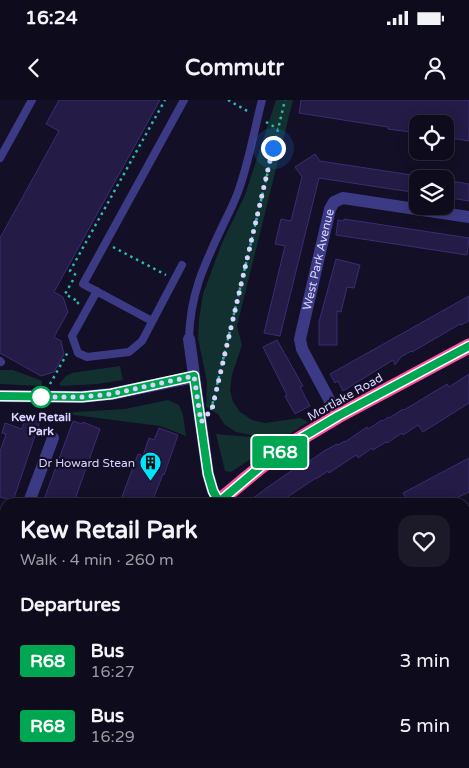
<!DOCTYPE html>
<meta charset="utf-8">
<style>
:root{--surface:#0e0b1c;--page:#1c1929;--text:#f1f3f6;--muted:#9b9ba3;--line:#2e2b3b}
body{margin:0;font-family:"Varela Round",sans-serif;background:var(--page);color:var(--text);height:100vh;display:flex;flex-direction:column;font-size:19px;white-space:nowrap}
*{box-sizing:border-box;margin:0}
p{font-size:16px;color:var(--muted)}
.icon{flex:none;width:28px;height:28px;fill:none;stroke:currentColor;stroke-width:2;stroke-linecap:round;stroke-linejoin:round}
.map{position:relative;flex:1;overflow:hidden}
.details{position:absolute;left:0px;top:398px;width:470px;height:271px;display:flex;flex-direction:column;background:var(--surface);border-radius:15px 15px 0 0;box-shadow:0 2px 12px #0003,0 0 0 1px var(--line)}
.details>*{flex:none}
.badge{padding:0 10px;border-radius:4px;font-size:18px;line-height:32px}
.fabs{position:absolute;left:409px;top:15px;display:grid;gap:10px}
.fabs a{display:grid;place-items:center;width:45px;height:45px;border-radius:10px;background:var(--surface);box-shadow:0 2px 12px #0003,0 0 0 1px var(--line);font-size:25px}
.you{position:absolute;width:25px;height:25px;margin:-12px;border:4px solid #fff;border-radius:50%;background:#1a73e8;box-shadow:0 0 0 8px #1a73e833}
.map>.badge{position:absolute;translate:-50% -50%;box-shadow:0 0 0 2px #fff}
h2{padding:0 20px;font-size:19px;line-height:45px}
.round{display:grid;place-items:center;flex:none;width:52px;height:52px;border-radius:15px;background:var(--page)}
.head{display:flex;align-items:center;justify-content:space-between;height:85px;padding:0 20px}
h1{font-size:24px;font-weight:700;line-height:38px}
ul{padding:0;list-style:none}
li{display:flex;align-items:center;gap:15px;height:65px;padding:0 20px}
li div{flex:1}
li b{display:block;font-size:19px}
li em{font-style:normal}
li .badge{min-width:55px;font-weight:700;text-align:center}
.status{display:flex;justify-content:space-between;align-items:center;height:35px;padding:0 25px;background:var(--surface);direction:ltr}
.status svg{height:14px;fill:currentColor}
header{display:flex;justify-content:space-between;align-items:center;height:65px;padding:0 20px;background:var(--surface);font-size:22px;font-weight:700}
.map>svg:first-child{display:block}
</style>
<div class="status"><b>16:24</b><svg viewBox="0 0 49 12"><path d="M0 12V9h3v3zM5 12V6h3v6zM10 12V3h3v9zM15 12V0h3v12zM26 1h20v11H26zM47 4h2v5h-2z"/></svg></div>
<header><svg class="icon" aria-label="back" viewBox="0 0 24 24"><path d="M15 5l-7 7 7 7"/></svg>Commutr<svg class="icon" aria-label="person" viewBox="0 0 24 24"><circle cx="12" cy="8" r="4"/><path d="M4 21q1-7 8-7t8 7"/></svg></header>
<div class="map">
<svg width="469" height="668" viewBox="0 0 469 668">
<rect width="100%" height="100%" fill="#130f26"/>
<!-- green -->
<path fill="#12302f" d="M276 0H293L237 226 242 245 232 275 230 290 233 302 240 312 252 320 265 323 300 318 308 322 231 372 225 371 216 334 272 339 236 332 224 324 218 314 206 307 207 282 198 238 199 220 203 194 222 143 245 95Z
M120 266 123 280 97 284 61 286 59 284 66 276 72 273Z
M0 270H13L40 280 42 281V284L41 286 0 284Z
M168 300 179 305 183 315 186 336 160 326 58 313 125 309Z"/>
<!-- building -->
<path fill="#241b47" stroke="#3b2d73" d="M59 0H160L54 192 63 197 68 212 54 237 61 241 64 254 54 272 41 276 0 253V138L59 31 46 24Z
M301 0H469V41L445 37V24H418V33L388 29V27L299 13Z
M315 54 320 61 418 76V93L319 78 280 236 264 233 285 146 275 144 281 119 291 121 302 77 295 67Z
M445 80 469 84V101L445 97Z
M344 119 469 138 467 155 336 135 338 120 344 121Z
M336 159 360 165 354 188 347 187 341 212 337 211V245H319V222Z
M469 196V221L461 225 460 224 412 252 411 251 401 257 395 265 393 260 343 291 338 281 335 283 330 274Z
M277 240 303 286 300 287 310 306 295 314 285 296 287 295 263 247Z
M469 274V303L423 332 418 325 403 335 402 333 387 343 386 342 373 350 372 348 358 358 356 355 329 373 328 371 316 379V378L280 402H248L268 387 297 367H298L303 364 304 365 324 351 337 344 338 345 345 341V342L367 327 368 329 382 320 383 321 388 317 389 318 403 309 404 310 447 284 449 287Z
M25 319 40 321 13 401 0 397V352L6 334 2 333 5 323 22 329Z
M73 321 82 324 83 322 100 329 74 402H43Z
M159 328 178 335 164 375 163 374 152 402H120L138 354 143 356 149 338 154 340Z
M469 358V392L448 402H408L403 393Z"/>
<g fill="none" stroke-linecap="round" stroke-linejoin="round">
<!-- path -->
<path stroke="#2fb8b0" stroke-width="2.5" stroke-dasharray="2.5 4" stroke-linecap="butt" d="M228 0 249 12
M266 22 278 29
M113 147 166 175
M76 175 70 171 165 0
M73 180 65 194 79 202 77 204
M50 284 68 252
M211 310 285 0"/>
<!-- lane -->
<path stroke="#3d3a85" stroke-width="8" d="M0 58 32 0
M97 191 72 236 78 253 87 257 129 252 142 241 182 165
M152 221 83 184 184 0
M189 239C190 193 205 163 224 123 229 113 234 103 238 92 249 62 254 31 262 0
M0 261 1 262"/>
<!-- street -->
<g stroke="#3d3a85" stroke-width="12">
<path d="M189 239 208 374 213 391 219 402"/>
<path d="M0 296 81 297 111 294 194 277"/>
<path id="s1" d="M338 316 302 249 300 239 330 109 334 102 343 98 469 117"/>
<path d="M29 402 53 338"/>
<path d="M465 416 469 414"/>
<path d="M0 481 5 467"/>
<path d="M465 562 469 561"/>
<path d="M0 614 5 616"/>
</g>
<!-- highway -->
<path stroke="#ff4fa3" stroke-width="15" d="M218 402 259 368 286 347 338 316 469 246
M92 668 93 664"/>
<defs>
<path id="rail" d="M455 668 469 662"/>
</defs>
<!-- rail casing -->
<use href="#rail" stroke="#00e5ff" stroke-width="5.5"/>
<!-- rail -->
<use href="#rail" stroke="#130f26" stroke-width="4" stroke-dasharray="11" stroke-linecap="butt"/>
</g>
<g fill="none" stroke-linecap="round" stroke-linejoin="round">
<defs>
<path id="line" d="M0 296 82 297 111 294 194 276 208 374 213 391 219 402 259 368 286 347 338 316 469 246"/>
</defs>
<!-- line casing -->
<use href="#line" stroke="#fff" stroke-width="11"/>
<!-- line -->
<use href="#line" stroke="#00a651" stroke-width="8"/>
<!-- walk -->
<path stroke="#d9d4ff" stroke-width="5" stroke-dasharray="0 9" d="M41 297H39H82L111 294 194 276 201 322 212 309 273 48"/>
</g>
<!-- icons -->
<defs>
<symbol id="building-pin" viewBox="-11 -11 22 30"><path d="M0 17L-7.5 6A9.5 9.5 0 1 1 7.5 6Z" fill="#00e5ff" stroke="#130f26"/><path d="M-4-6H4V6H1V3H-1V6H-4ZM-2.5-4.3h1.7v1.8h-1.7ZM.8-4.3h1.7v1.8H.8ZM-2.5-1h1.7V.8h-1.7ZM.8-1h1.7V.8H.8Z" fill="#111"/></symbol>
</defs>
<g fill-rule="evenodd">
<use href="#building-pin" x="138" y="350" width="25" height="34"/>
</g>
<!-- markers -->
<circle fill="#fff" stroke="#00a651" stroke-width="2.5" cx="41" cy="297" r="10"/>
<g text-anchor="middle" stroke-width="4.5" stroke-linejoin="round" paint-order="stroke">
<!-- street labels -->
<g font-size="12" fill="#d9d4ff" stroke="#130f26">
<text dy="4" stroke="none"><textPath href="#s1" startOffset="168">West Park Avenue</textPath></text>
<text transform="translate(345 297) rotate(-29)" y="4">Mortlake Road</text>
</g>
<!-- stop labels -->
<g font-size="12" font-weight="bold" fill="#d9d4ff" stroke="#130f26">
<text x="41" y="321">Kew Retail<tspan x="41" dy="14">Park</tspan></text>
</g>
<!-- poi labels -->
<g font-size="12" fill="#d9d4ff" stroke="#130f26" text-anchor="end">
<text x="135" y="367">Dr Howard Stean</text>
</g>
</g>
</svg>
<div class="fabs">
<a><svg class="icon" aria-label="locate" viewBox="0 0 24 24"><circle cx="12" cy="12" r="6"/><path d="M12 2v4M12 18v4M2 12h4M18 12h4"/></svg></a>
<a><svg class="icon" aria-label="layers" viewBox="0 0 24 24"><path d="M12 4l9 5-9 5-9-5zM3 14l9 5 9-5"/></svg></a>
</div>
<div class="you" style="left:273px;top:48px"></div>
<b class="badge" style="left:280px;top:352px;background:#00a651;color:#fff">R68</b>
<section class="details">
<div class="head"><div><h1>Kew Retail Park</h1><p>Walk · 4 min · 260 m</p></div><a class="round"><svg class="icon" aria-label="heart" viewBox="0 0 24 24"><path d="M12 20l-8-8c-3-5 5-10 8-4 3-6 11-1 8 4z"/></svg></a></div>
<h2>Departures</h2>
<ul>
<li><span class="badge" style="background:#00a651;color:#fff">R68</span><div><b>Bus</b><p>16:27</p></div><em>3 min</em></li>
<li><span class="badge" style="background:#00a651;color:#fff">R68</span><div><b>Bus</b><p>16:29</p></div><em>5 min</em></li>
</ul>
</section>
</div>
